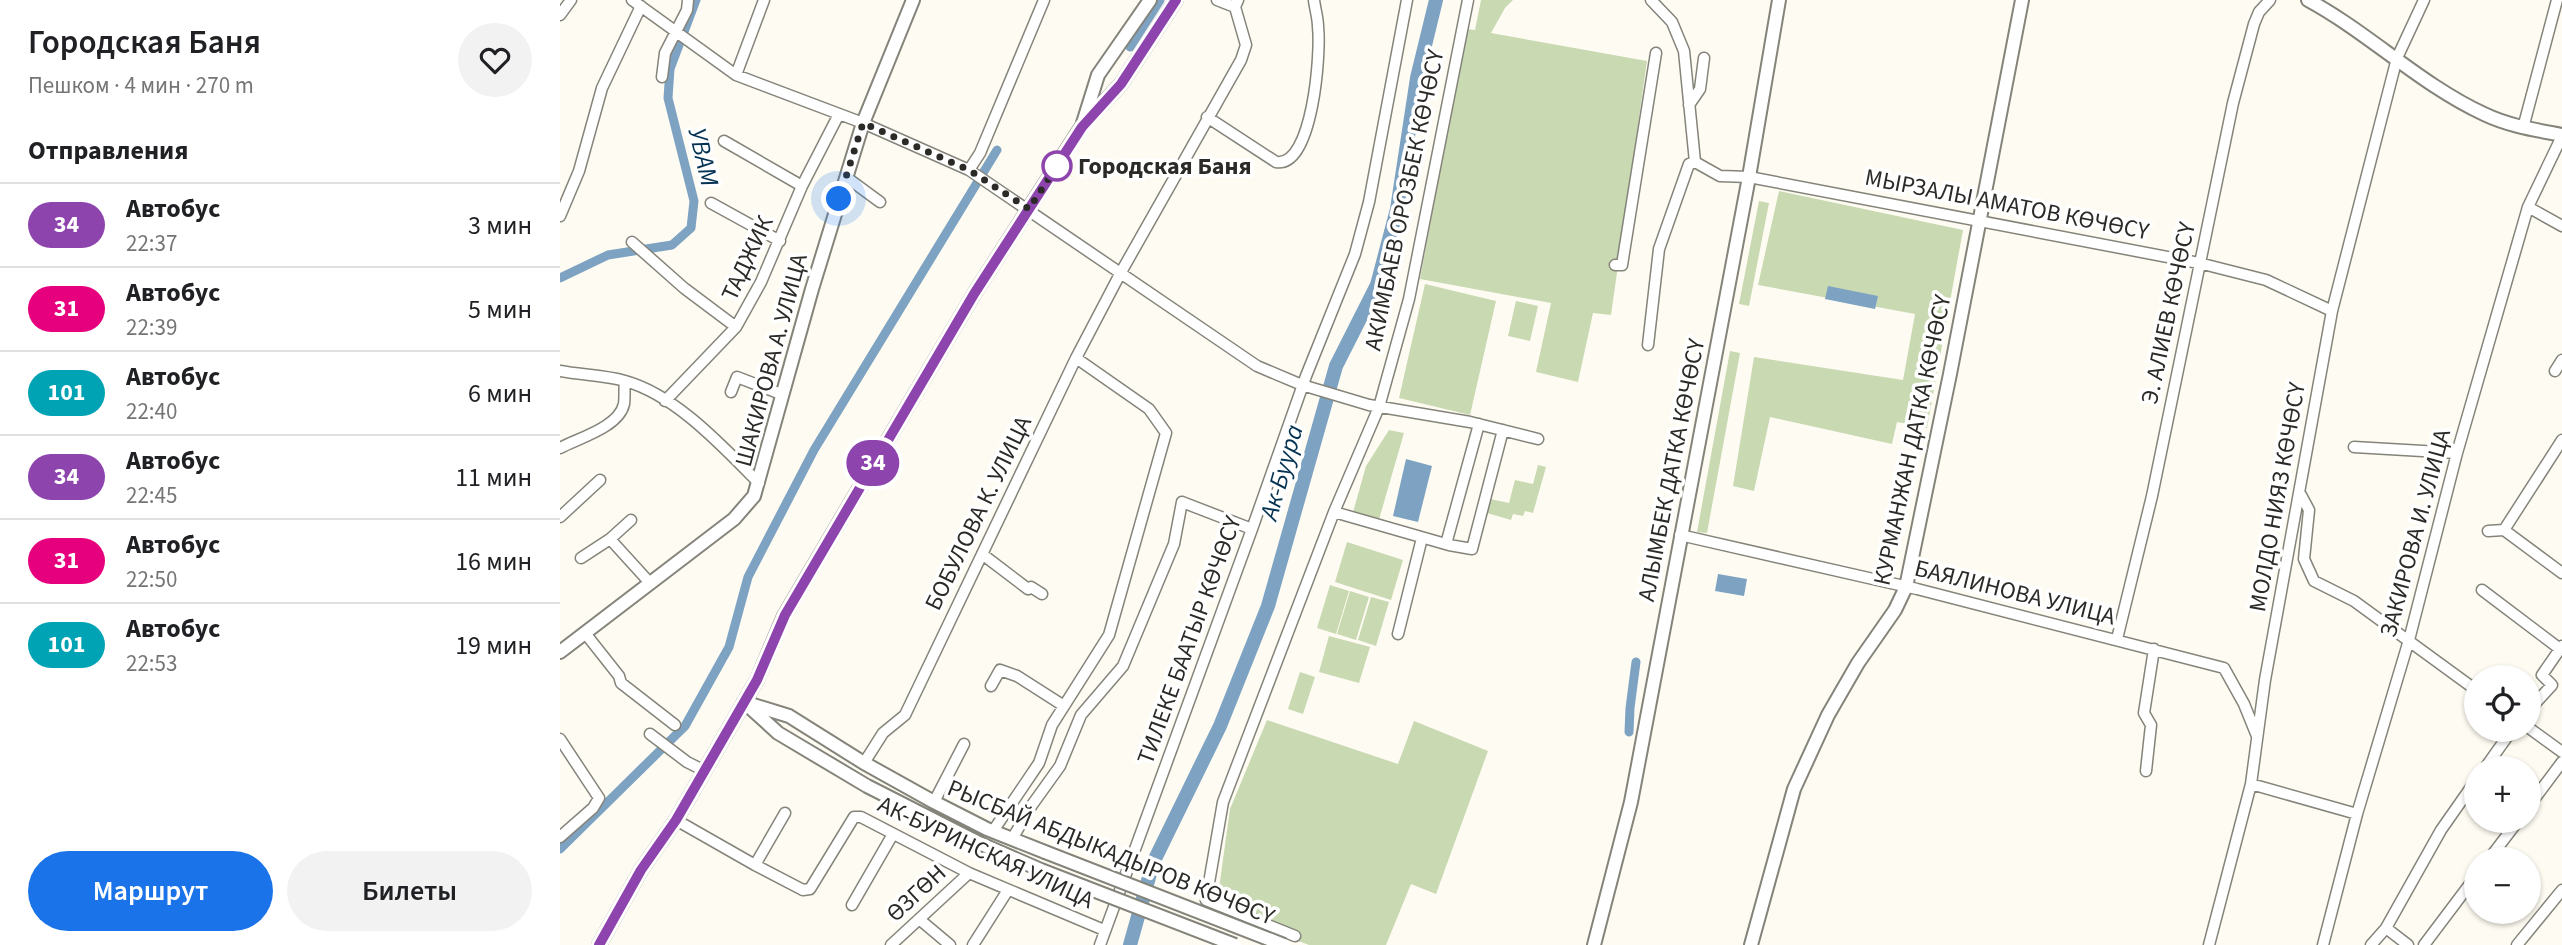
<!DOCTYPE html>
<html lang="ru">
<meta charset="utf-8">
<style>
:root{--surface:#fff;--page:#f2f2f2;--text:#202124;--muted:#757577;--line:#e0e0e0;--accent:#1a73e8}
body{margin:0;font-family:"Source Sans 3",sans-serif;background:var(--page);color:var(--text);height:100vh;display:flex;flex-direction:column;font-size:26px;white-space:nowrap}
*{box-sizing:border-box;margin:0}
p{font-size:23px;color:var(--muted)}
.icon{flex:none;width:38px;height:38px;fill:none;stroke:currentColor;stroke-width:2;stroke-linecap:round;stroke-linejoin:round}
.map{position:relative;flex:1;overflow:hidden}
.side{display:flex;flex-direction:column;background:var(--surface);width:560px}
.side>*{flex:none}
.badge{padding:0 14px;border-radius:23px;font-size:24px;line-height:46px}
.buttons{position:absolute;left:1904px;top:665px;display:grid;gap:14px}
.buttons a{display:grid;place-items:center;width:77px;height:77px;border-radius:50%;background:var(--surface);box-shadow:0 2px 5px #0004;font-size:35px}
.you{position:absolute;width:35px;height:35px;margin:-18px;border:5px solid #fff;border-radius:50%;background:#1a73e8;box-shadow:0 0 0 10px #1a73e833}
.map>.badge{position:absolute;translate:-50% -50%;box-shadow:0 0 0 4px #fff}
h2{padding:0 28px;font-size:26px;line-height:63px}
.round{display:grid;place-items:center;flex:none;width:74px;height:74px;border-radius:37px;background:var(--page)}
.overview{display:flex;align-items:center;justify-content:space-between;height:119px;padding:0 28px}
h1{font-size:33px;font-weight:600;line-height:52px}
.cta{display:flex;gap:14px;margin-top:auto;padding:14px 28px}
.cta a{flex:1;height:80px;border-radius:42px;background:var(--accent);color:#fff;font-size:28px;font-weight:600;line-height:80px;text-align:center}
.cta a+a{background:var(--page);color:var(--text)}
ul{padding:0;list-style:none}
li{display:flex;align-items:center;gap:21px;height:84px;padding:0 28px;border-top:2px solid var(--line)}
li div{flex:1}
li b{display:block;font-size:26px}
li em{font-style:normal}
li .badge{min-width:77px;font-weight:700;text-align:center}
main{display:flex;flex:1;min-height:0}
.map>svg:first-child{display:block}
</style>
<main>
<section class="side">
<div class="overview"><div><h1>Городская Баня</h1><p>Пешком · 4 мин · 270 m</p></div><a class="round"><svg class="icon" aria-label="heart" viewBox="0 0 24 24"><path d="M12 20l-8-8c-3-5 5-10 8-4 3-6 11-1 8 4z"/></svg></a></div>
<h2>Отправления</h2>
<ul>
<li><span class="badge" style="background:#8e44ad;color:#fff">34</span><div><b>Автобус</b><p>22:37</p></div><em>3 мин</em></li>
<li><span class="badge" style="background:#e6007e;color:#fff">31</span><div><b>Автобус</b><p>22:39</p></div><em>5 мин</em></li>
<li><span class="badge" style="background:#00a3b4;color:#fff">101</span><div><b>Автобус</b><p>22:40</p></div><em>6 мин</em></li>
<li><span class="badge" style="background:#8e44ad;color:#fff">34</span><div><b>Автобус</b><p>22:45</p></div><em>11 мин</em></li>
<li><span class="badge" style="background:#e6007e;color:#fff">31</span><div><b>Автобус</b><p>22:50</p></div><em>16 мин</em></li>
<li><span class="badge" style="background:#00a3b4;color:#fff">101</span><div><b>Автобус</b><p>22:53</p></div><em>19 мин</em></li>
</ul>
<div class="cta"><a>Маршрут</a><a>Билеты</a></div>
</section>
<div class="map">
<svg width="2002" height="945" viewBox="0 0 2002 945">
<rect width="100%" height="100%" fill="#fefcf2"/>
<!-- green -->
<path fill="#c9d9b2" d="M921 0H953L945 8 931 33 1087 61 1051 315 1033 313 1018 382 976 372 991 303 860 279 906 29 915 30Z
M1219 191 1403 230 1367 428 1337 422 1332 444 1210 417 1194 491 1173 486 1194 357 1343 380 1355 314 1198 285Z
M1199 201 1209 203 1189 306 1179 304Z
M865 284 936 301 910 415 839 398Z
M956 301 978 306 970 341 948 336Z
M1170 351 1180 353 1147 533 1137 532Z
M829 430 844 433 818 523 792 516 806 466Z
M978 465 986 467 973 513 965 511 963 516 953 514 951 520 927 513 930 499 949 503 955 480 973 484Z
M787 542 843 560 831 600 775 582Z
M770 585 789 591 776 634 757 628Z
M790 591 809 597 796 640 777 634Z
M811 597 829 602 816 646 798 640Z
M769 636 810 647 799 683 759 672Z
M740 672 755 677 743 714 728 709Z
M707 720 838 764 854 721 928 751 876 894 851 884 826 945H749L656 910 670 809Z"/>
<!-- water -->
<path fill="#7ea2c2" d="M1268 286 1318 296 1315 309 1265 299Z
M846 459 872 466 858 522 833 516Z
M1158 574 1187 579 1184 596 1155 591Z"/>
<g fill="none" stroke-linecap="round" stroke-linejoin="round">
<!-- canal -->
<path stroke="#7ea2c2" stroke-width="9" d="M570 47 600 0
M0 278 48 255 112 245 131 228 134 201 108 98 110 69 136 0
M1069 732 1070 708 1076 662
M0 849 125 726 169 647 188 577 254 450 437 150"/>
<!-- river -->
<path stroke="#7ea2c2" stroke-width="14" d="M570 945 593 863 660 726 708 606 776 366 817 285 837 209 857 78 876 0"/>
<defs>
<path id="minor" d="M72 0 176 75 303 123 409 170 697 366 742 385 809 405 910 422 978 439
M657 0 675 7 678 0
M908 0 849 299 819 407 774 512 889 545 912 549 943 430
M1091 0 1112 22 1124 51 1135 162 1160 176 1189 177 1639 263 1706 280 1772 311
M0 15 11 0
M176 75 204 0
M102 77 105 53 127 10 128 0
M1129 105 1140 89 1144 58
M647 117 716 162C753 168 761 52 758 27 758 18 755 9 754 0
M1963 128 1997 0
M164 141 242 186
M409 170 420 153 484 0
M286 177 320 202
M151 203 220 241
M1968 207 2002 226
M0 216 19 171 42 88 81 6
M72 242 124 288 176 327
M1055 265H1062L1096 53
M1088 345 1099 249 1129 164 1135 162
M0 371C21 375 44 375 65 381 116 395 163 447 199 483
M1995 371 2002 360
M171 392 177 377 221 394
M105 401 176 327 201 282 242 186 279 114
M1794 447 1897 453
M0 448C19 438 59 427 64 404 65 397 64 388 65 381
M1741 495 1749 510 1744 559 1754 581 1794 601 1916 690
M0 517 40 480
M1944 530 2002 573
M1928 531 1944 530 2002 440
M1120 535 1357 589 1664 668 1684 704 1697 736
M50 539 90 583
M886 544 919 424
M422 554 468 589 471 587 482 594
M21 558 50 539 71 520
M1922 590 2000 649
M25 633 59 676 61 683 115 725
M838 634 862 538
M1557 639 1592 496 1673 103 1694 24 1699 12 1710 0
M431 686 440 670 457 676 504 706
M1969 710 1992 685 1982 675 2002 646
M1969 728 2002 752
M90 734 127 762 143 770
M0 739 39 798 33 808 0 837
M304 763 323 733 345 715 516 358 560 274 681 60 686 45 675 7
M1925 768 1952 730
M1586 771 1591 725 1584 713 1594 649
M1691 784 1797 814
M374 802 404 744
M1969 806 2002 762
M116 820 195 865 225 813
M433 831 479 763 492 725 549 635 606 433 589 409 516 358
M452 839 472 805 500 766 521 715 563 666 614 544 622 502 692 529
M1929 859 1958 821
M195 865 243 890 250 889 294 817H301L409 873 544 930
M292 905 333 834
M359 919 390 945
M1826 928 1848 945
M735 936 646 900 663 802 774 512
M331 945 409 873
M413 945 448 890
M540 945 692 529 746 376 795 254 809 202 847 0
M1649 945 1691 784 1705 680 1772 311 1837 58 1864 0
M1763 945 1797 814 1849 640 1897 453 1968 207 2002 136
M1811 945 1826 928 1881 830 1916 780
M1864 945 1916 876
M1957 945 2002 890"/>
<path id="major" d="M1748 0C1809 33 1861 85 1924 114 1949 126 1976 130 2002 135
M523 123 538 75 590 0
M0 652 174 519 194 496 252 289 303 123 353 0
M184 702 218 733 307 786 419 843 481 870
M187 703 229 716 304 763 374 802 427 829 485 852
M39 945 81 870 116 820 197 680 224 616 414 294 522 126 561 84 616 0
M1034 945 1071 802 1189 177 1219 0
M1191 945 1234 789 1268 715 1298 663 1335 610 1346 587 1390 374 1462 0"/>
</defs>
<!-- minor casing -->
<use href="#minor" stroke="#85847b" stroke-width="13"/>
<!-- major casing -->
<use href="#major" stroke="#85847b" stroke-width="16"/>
<!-- minor -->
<use href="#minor" stroke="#fff" stroke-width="10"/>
<!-- major -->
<use href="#major" stroke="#fff" stroke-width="12"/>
<defs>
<path id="major-bridge" d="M485 852 724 945
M481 870 675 945"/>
</defs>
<!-- major-bridge casing -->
<use href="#major-bridge" stroke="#85847b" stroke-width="16" stroke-linecap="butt"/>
<!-- major-bridge -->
<use href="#major-bridge" stroke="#fff" stroke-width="12"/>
</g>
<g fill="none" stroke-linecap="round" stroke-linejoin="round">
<defs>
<path id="line" d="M39 945 81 870 116 820 197 680 225 615 414 294 522 127 561 84 616 0"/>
</defs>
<!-- line casing -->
<use href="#line" stroke="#fff" stroke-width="16"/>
<!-- line -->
<use href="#line" stroke="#8e44ad" stroke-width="10"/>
<!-- walk -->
<path stroke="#2b2a27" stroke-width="7" stroke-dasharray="0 12.6" d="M279 199 303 123 409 170 469 209 498 164 497 166"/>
</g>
<!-- markers -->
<circle fill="#fff" stroke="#8e44ad" stroke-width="3.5" cx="497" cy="166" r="14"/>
<g text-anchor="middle" stroke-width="7" stroke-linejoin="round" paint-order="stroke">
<!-- stop labels -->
<g font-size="24" font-weight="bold" fill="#2b2a27" stroke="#fff" text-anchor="start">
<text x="518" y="174">Городская Баня</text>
</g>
<!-- street labels -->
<g font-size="24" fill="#2b2a27" stroke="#fff">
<text transform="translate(844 200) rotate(-78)" y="8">АКИМБАЕВ ОРОЗБЕК КӨЧӨСҮ</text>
<text transform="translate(1447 204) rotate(11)" y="8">МЫРЗАЛЫ АМАТОВ КӨЧӨСҮ</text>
<text transform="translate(187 258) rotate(-65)" y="8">ТАДЖИК</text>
<text transform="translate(1608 313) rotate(-78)" y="8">Э. АЛИЕВ КӨЧӨСҮ</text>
<text transform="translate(211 360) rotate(-75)" y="8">ШАКИРОВА А. УЛИЦА</text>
<text transform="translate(1352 440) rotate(-78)" y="8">КУРМАНЖАН ДАТКА КӨЧӨСҮ</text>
<text transform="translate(1111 470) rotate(-79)" y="8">АЛЫМБЕК ДАТКА КӨЧӨСҮ</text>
<text transform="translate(1717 497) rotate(-80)" y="8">МОЛДО НИЯЗ КӨЧӨСҮ</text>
<text transform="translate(418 513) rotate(-64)" y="8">БОБУЛОВА К. УЛИЦА</text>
<text transform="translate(1855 533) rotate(-75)" y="8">ЗАКИРОВА И. УЛИЦА</text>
<text transform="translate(1455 592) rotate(14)" y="8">БАЯЛИНОВА УЛИЦА</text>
<text transform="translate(629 640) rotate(-70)" y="8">ТИЛЕКЕ БААТЫР КӨЧӨСҮ</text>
<text transform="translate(426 852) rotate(25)" y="8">АК-БУРИНСКАЯ УЛИЦА</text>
<text transform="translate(551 852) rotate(22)" y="8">РЫСБАЙ АБДЫКАДЫРОВ КӨЧӨСҮ</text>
<text transform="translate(356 893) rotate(-43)" y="8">ӨЗГӨН</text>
</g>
<!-- water labels -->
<g font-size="26" font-style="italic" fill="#043252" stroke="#fff">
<text transform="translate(144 157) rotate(77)" y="9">УВАМ</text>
<text transform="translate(721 472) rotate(-74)" y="9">Ак-Буура</text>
</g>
</g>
</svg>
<div class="buttons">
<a><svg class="icon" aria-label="locate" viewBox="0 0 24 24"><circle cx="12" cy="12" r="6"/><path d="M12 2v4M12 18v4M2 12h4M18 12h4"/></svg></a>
<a>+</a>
<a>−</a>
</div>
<div class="you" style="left:279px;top:199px"></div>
<b class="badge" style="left:313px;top:463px;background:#8e44ad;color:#fff">34</b>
</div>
</main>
